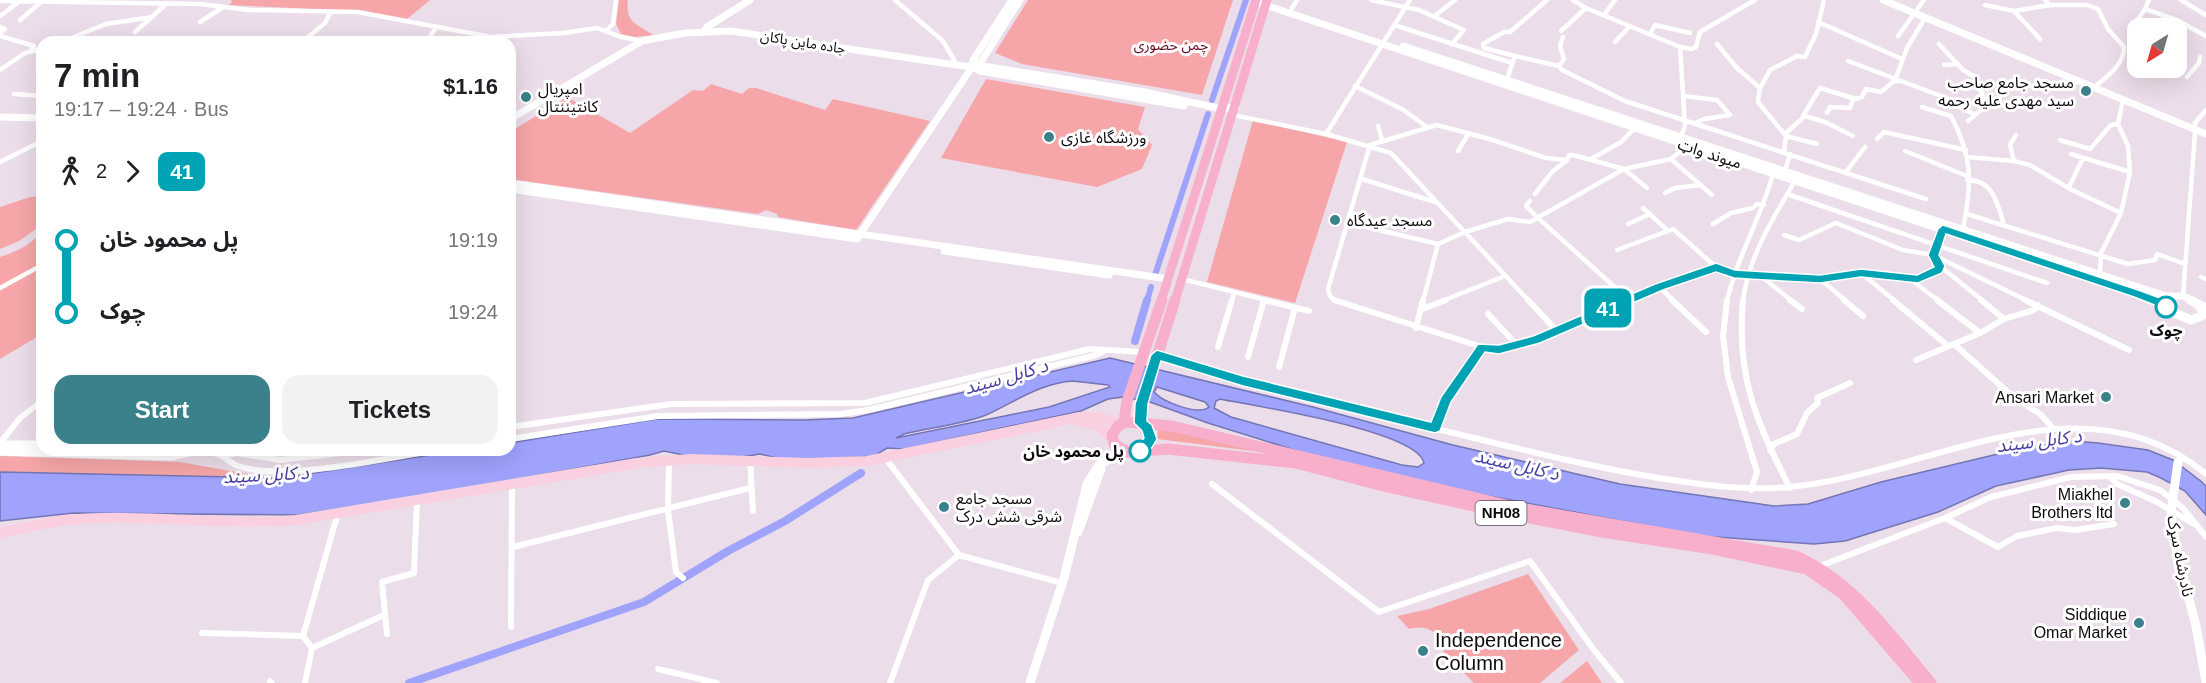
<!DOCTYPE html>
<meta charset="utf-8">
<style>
:root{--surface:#fff;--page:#f2f2f2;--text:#202124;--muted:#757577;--accent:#3a818b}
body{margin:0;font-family:Helvetica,"Noto Sans Arabic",sans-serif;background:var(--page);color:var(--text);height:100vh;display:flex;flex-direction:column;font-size:22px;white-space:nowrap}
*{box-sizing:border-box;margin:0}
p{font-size:20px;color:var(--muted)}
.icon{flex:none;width:33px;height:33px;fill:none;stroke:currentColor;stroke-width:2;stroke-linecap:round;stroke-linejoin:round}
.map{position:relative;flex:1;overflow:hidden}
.drawer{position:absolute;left:36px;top:36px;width:480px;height:420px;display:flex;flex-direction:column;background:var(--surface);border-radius:18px;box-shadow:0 6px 24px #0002}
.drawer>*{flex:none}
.badge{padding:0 12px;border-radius:9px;font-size:21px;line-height:39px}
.needle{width:39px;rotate:217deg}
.tools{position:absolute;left:2127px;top:18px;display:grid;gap:12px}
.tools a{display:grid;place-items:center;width:60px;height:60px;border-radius:12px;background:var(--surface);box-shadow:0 6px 24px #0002;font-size:30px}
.map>.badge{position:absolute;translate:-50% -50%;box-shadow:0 0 0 3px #fff}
.legs{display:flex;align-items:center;gap:9px;height:66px;padding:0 18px;font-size:20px}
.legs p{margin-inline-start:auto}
.headline{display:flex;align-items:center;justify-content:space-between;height:102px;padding:0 18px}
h1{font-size:33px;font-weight:800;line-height:45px}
.button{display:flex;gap:12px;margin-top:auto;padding:12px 18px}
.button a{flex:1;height:69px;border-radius:18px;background:var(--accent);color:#fff;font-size:24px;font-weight:800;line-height:69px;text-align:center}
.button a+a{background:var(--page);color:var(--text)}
ul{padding:0 18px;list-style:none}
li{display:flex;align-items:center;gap:21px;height:72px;font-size:22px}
li i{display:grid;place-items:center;width:9px;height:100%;margin:0 8px;background:currentColor}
li i::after{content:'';width:15px;height:15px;margin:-8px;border:4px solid;border-radius:50%;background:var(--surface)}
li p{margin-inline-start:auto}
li:first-child i{background:linear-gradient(#0000 50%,currentColor 0)}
li:last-child i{background:linear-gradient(currentColor 50%,#0000 0)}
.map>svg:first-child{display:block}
</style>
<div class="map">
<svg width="2206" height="683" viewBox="0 0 2206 683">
<rect width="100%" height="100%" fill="#ebdde9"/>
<!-- green -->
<path fill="#f6a6a8" d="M231 0H430L407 19 360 11 229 5 232 2Z
M619 0H628C625 22 636 24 653 35L635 37 621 34 616 24Z
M1028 0H1233L1202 95 1022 64 995 53Z
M986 79 1145 107 1138 129 1152 145 1142 169 1097 187 941 158Z
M711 84 742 94 749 88H756L825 110 833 99 930 121 856 230 778 217 777 214 766 210 758 214 510 179V132L567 97 630 133 693 90 703 91Z
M1253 120 1347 142 1295 303 1207 282Z
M42 196V225L19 241 0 249V207L30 197Z
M42 227V334L0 359V257C15 252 38 243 42 227Z
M1166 427 1261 452 1157 439 1158 430Z
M0 456 180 462 259 476 258 478 0 472Z
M1528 574 1579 650 1540 683H1474L1463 672 1465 667 1444 656C1445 635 1429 623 1409 629L1397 616 1429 609Z
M1587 661 1602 683H1560Z"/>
<!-- water -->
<path fill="#9fa3fc" stroke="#7475b5" stroke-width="1.5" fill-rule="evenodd" d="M1110 358 1313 407 1453 445 1581 475 1620 484 1774 506 1808 504 1881 482 2027 447 2074 441 2098 443 2148 450 2173 460 2202 482 2206 486V515L2185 491 2161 478 2147 472 2101 468 2069 470 1996 486 1938 512 1845 541 1814 544 1702 536 1468 492 1320 458 1208 423 1150 402 1123 397 1108 399 1081 411 905 449 887 448 874 456 791 461 760 454 742 457 688 456 664 451 650 455 423 496 298 515 74 513 0 521V472L282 478 463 450H510V443L657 419 803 420 853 418ZM1073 381 1108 385 1110 387 1049 407 896 438 904 434C928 428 964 424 986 415 1015 402 1040 383 1073 381ZM1157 387 1205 402 1209 407C1198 416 1163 402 1154 392ZM1220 399C1253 406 1417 430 1424 463L1418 467 1402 465 1231 417 1214 408 1216 401Z"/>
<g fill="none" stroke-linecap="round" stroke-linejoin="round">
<!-- canal-far1 -->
<path stroke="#9fa3fc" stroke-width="6" d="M1212 100 1246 0
M1155 275 1208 114
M1147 301 1151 287"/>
<!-- canal -->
<path stroke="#9fa3fc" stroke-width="8" d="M1135 341 1147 300
M409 683 644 602 728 551 785 521 861 473"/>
<!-- street-far1 -->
<path stroke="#fff" stroke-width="4.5" d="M895 0 943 41 957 65
M1371 0 1419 10 1464 30 1452 44
M1573 0 1586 8 1680 47 1685 126 1681 136
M2045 0 2050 5H2087L2098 9 2108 29 2124 47C2124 66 2106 77 2093 88
M2181 0 2206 15
M0 1 200 4 249 10 358 12 491 37 564 33 597 28 621 37 642 41
M1985 5 2014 11 2050 5
M1292 8 1297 0
M2145 9 2149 0
M2014 11 2040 39
M1436 15 1455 0
M1604 15 1615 0
M0 16 20 1
M20 20 41 2
M200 22 223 7
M1818 22 1902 59
M1394 25 1512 63
M0 27 5 29 0 33
M2140 28 2138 19 2145 9 2177 20 2206 36
M607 30 613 24 616 0
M1561 31 1586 8
M135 32 166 4
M1650 34 1655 25 1690 33
M0 36 34 46 31 50
M1898 36 1924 0
M61 42 106 24 153 17
M302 42 325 23 330 13
M426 42 436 28
M1615 42 1630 26
M1717 44 1737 68 1760 88 1758 102 1786 136 1784 152
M1939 44 1963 70 1975 77 1987 105 1968 121
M1680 47 1692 49 1696 47 1700 32 1755 0
M1515 56 1559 66 1562 70 1625 101 1926 199
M1848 61 1949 99 1957 106 1974 114
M1944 65 1958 64
M1559 66 1564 59 1560 46 1563 37
M0 70 25 53 42 49
M2187 77 2199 63 2200 57
M1507 79 1515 56 1484 48 1483 44 1504 32H1510L1547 0
M1895 80 1907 48 1925 18
M1355 86 1402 109 1427 127
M1760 88 1770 70 1797 56 1805 57 1816 34 1824 0
M14 94 42 96
M1683 96 1717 100 1730 115 1704 119 1695 123
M1922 107 1951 116C1973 157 1972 184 1963 229
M1827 113 1830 107 1850 108 1853 99
M1233 115 1326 134 1391 153 1529 301
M1803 116 1820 88 1856 99 1862 97 1866 89 1881 92 1893 82 1898 81
M1378 126 1382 140
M2195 130V123L2206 110
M1326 134 1410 0
M1785 134 1805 116 1825 122 1853 136
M1786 136 1817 144
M1877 139 1884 132 1966 150
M2060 140 2090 149 2111 125 2118 124
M1370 145 1437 125 1493 140 1546 158 1567 160 1569 155H1573L1624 169 1647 188
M1458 151 1469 133
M1905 151 1967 176
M2071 154 2130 172
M1967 157 2014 161 2030 165 2070 189 2121 213
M1591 159 1621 142 1635 128
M1671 159 1712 195
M2014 161 2010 145 2016 135
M0 162 36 144 42 138
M1785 171 1790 154
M1846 172 1865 147
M1362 179 1435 202
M1967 180C1993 179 1998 205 2004 225
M2069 187 2083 158
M1665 193 1675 188 1700 185
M1535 194 1552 172 1567 160
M1787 194 2047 283
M1530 201 1526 206 1538 218 1629 300
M1643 208 1667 230
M1967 214 2128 264 2155 260 2157 254 2185 264
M1349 223 1438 244 1465 232 1508 219 1530 222 1624 169 1671 159 1688 145
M1628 224 1650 214
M1713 224 1731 213 1753 208 1757 204 1764 205
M1784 235 1799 240 1836 223 1903 250 1933 255 2028 301
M1617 250 1673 229 1716 267
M1940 266 1983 301
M1862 274 1895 301
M2100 274 2101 253 2121 213 2130 172 2128 146 2118 124 2122 104
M1761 276 1792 301
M2201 277 2206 279
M1182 279 1270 301
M1820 279 1846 301
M1910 279 1939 301
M1659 287 1674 301
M0 288 42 265
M2183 296 2195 133
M1232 301 1234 293
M1336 301 1330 296 1328 289 1370 145
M1423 301 1438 244
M1442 301 1505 276
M1626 301 1716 267C1743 277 1792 281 1821 279 1834 278 1848 273 1862 273 1882 273 1928 289 1940 266L1933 255 1943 229
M1727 301C1737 257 1761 218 1773 174
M1743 301C1748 258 1773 218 1795 181"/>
<!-- street -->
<path stroke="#fff" stroke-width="6" d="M1264 300 1309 311
M1334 300 1482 347C1529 353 1586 318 1629 300
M1528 300 1556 330
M1672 300 1706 332
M1727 300 1723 336 1728 377 1757 472 1751 490
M1743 300C1736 376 1756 422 1790 488
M1790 300 1802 309
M1844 300 1863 316
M1893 300 1948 346
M1937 300 1980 333
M1981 300 2004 319
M2025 300 2129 350
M1420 310 1446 300
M1488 314 1517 345
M1416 328 1423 300
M1954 344 2011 395 2040 414 2053 428
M1218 347 1232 300
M1158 356C1262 387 1368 412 1474 438 1536 453 1597 468 1659 478 1703 485 1745 491 1789 487 1926 475 2081 370 2206 474
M1248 357 1264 300
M1916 360 1980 333 2004 319 2034 310 2038 305
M1279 367 1295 308
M510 427 671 404 865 403 1090 349 1143 352
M1435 428 1445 400 1482 347
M510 439 658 416 840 414 868 410 1093 356 1104 351
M0 443 20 418 42 401
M205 450 222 456 237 453 280 460 366 450
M1770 450 1774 444 1797 434 1807 413 1818 403 1817 398 1850 383
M222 456C227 459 232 464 238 466 284 482 387 458 437 450
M886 459 959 555 1062 583
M669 461 668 510 676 572 683 578
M750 461 753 511
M2110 477 2117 484 2157 502 2194 524
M1212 484 1379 612 1530 561 1594 650 1621 683
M1945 518 1998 547 2017 536 2057 528 2075 530 2114 524
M513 547 750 488
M1820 566 1945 518 1991 497 2071 477 2117 476 2160 490 2183 508 2206 537
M511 627 512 483
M202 633 303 636
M387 634 382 582 414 573 417 500
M312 648 303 636 337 516
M658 669 717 683
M270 681 272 683
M305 683 312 648 384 615
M890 683 928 580 959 555"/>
<!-- secondary-far1 -->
<path stroke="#fff" stroke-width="7" d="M1883 0 2206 134
M1259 3 2156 301
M703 32 707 27 750 0
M1403 46 2166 296
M975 65 981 62 1020 0
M973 67 980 71 1184 106
M0 117 42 118
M510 119 642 41 685 33 731 31 942 63 972 67 983 66 1145 92 1222 109 1236 107
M510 183 1169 279
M510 189 857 239
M859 236 972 67 973 60 1012 0
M944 251 1109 275
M2165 301 2166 296H2183L2193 301"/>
<!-- secondary -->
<path stroke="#fff" stroke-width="9" d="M2151 300 2164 304
M2164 300 2170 311 2191 320 2202 316 2203 311 2198 305
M2190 300 2206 308
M0 445H42
M0 451 171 456 198 450
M2178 462 2171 512 2177 554 2196 626 2206 682
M1078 532 1101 469
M1030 683 1064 578 1087 484 1099 465 1123 451"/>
<!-- primary -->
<path stroke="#facfe0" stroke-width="10" d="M1078 421 1100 427 1112 439
M0 533C22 528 44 523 67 520 143 513 220 526 296 520L637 463 691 459 808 463 867 461 1080 417H1097L1121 423"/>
<!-- highway-far1 -->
<path stroke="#f7afcc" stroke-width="9" d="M1161 301 1256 0
M1175 301 1267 0"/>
<!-- highway -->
<path stroke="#f7afcc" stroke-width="11" d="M1124 422 1127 401 1162 300
M1141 423 1142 404 1175 300
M1141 451 1150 439 1144 425
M1920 683 1843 594 1807 569 1713 549 1602 532 1519 516 1383 486 1296 463 1168 449 1128 452 1114 444 1112 435 1118 426 1126 422 1172 426 1519 508 1796 556C1855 583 1890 634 1931 683"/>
</g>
<!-- line-1 -->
<path fill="#00a3b4" stroke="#fff" stroke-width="1.5" d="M1943 225 2141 291 2168 301 2172 307 2166 311 2162 310 2160 307 2134 297 1946 234 1939 255 1945 266 1942 273 1918 283 1861 277 1820 283 1748 279 1734 278 1716 272 1663 290 1540 343 1499 354 1485 352 1451 402 1440 431 1435 433 1243 386 1161 361 1148 404 1147 421 1152 425 1157 439C1152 448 1150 453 1140 456L1134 451 1144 438 1142 431 1134 423 1135 404 1151 355 1157 350 1243 376 1431 422 1441 397 1478 344 1499 345 1533 336 1655 284 1716 263 1735 270 1820 275 1861 269 1917 275 1934 267 1928 255 1938 229Z"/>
<!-- markers -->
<g fill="#3a818b" stroke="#fff" stroke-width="2">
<circle cx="2086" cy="91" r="6"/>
<circle cx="526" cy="97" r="6"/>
<circle cx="1049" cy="137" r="6"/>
<circle cx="1335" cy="220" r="6"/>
<circle cx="2106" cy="397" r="6"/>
<circle cx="2125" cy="503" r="6"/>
<circle cx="944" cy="507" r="6"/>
<circle cx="2139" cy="623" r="6"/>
<circle cx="1423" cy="651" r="6"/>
</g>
<g fill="#fff" stroke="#00a3b4" stroke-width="3">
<circle cx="2166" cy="307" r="10"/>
<circle cx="1140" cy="451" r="10"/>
</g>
<g text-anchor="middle" stroke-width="6" stroke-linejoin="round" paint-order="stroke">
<!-- far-street labels -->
<g font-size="14" fill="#0f0a0e" stroke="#fff">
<text transform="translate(803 42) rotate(9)" y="5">جاده ماین پاکان</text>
</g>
<!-- far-park labels -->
<g font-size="14" fill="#66051a" stroke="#fff">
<text x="1171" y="50">چمن حضوری</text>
</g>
<!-- shield labels -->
<rect fill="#fff" stroke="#575456" stroke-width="1.5" x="1475.5" y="501" width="51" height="24" rx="4.5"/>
<g font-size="15" font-weight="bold" fill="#0f0a0e">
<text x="1501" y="518">NH08</text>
</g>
<!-- poi labels -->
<g font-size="16" fill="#0f0a0e" stroke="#fff" text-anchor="end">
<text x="2074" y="88">مسجد جامع صاحب<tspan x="2074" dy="18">سید مهدی علیه رحمه</tspan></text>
<text x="538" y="94" text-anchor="start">امپریال<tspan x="538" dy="18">کانتیننتال</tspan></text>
<text x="1061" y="143" text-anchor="start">ورزشگاه غازی</text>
<text x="1347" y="226" text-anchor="start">مسجد عیدگاه</text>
<text x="2094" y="403">Ansari Market</text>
<text x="2113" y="500">Miakhel<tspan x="2113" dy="18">Brothers ltd</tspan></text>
<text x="956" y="504" text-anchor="start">مسجد جامع<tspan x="956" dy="18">شرقی شش درک</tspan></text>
<text x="2127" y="620">Siddique<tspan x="2127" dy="18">Omar Market</tspan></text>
</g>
<!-- street labels -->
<g font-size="16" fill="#0f0a0e" stroke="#fff">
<text transform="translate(1710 153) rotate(18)" y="6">میوند واټ</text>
<text transform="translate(2181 556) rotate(79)" y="6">نادرشاه سړک</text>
</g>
<!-- stop labels -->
<g font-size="16" font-weight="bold" fill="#0f0a0e" stroke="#fff">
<text x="2166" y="336">چوک</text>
<text x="1124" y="457" text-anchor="end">پل محمود خان</text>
</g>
<!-- water labels -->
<g font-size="18" font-style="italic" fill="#443ca1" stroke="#fff">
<text transform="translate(1006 377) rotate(-16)" y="6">د کابل سيند</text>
<text transform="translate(2039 441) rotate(-7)" y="6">د کابل سيند</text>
<text transform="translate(1517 465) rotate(13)" y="6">د کابل سيند</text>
<text transform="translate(266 475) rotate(-3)" y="6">د کابل سيند</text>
</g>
<!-- near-poi labels -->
<g font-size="20" fill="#0f0a0e" stroke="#fff" text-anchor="start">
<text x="1435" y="647">Independence<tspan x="1435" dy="23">Column</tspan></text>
</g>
</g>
</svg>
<div class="tools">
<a><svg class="needle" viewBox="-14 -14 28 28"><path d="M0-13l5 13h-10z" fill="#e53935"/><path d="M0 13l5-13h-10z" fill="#757577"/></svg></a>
</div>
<b class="badge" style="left:1608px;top:308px;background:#00a3b4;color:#fff">41</b>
<section class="drawer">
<div class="headline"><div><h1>7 min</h1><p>19:17 – 19:24 · Bus</p></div><b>$1.16</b></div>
<div class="legs"><svg class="icon" aria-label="walk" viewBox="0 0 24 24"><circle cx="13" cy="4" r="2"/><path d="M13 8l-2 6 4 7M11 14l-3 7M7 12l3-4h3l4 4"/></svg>2<svg class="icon" aria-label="forward" viewBox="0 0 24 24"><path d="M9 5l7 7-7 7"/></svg><b class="badge" style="background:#00a3b4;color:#fff">41</b></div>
<ul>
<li><i style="color:#00a3b4"></i><b>پل محمود خان</b><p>19:19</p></li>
<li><i style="color:#00a3b4"></i><b>چوک</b><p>19:24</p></li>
</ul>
<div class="button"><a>Start</a><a>Tickets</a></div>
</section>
</div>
